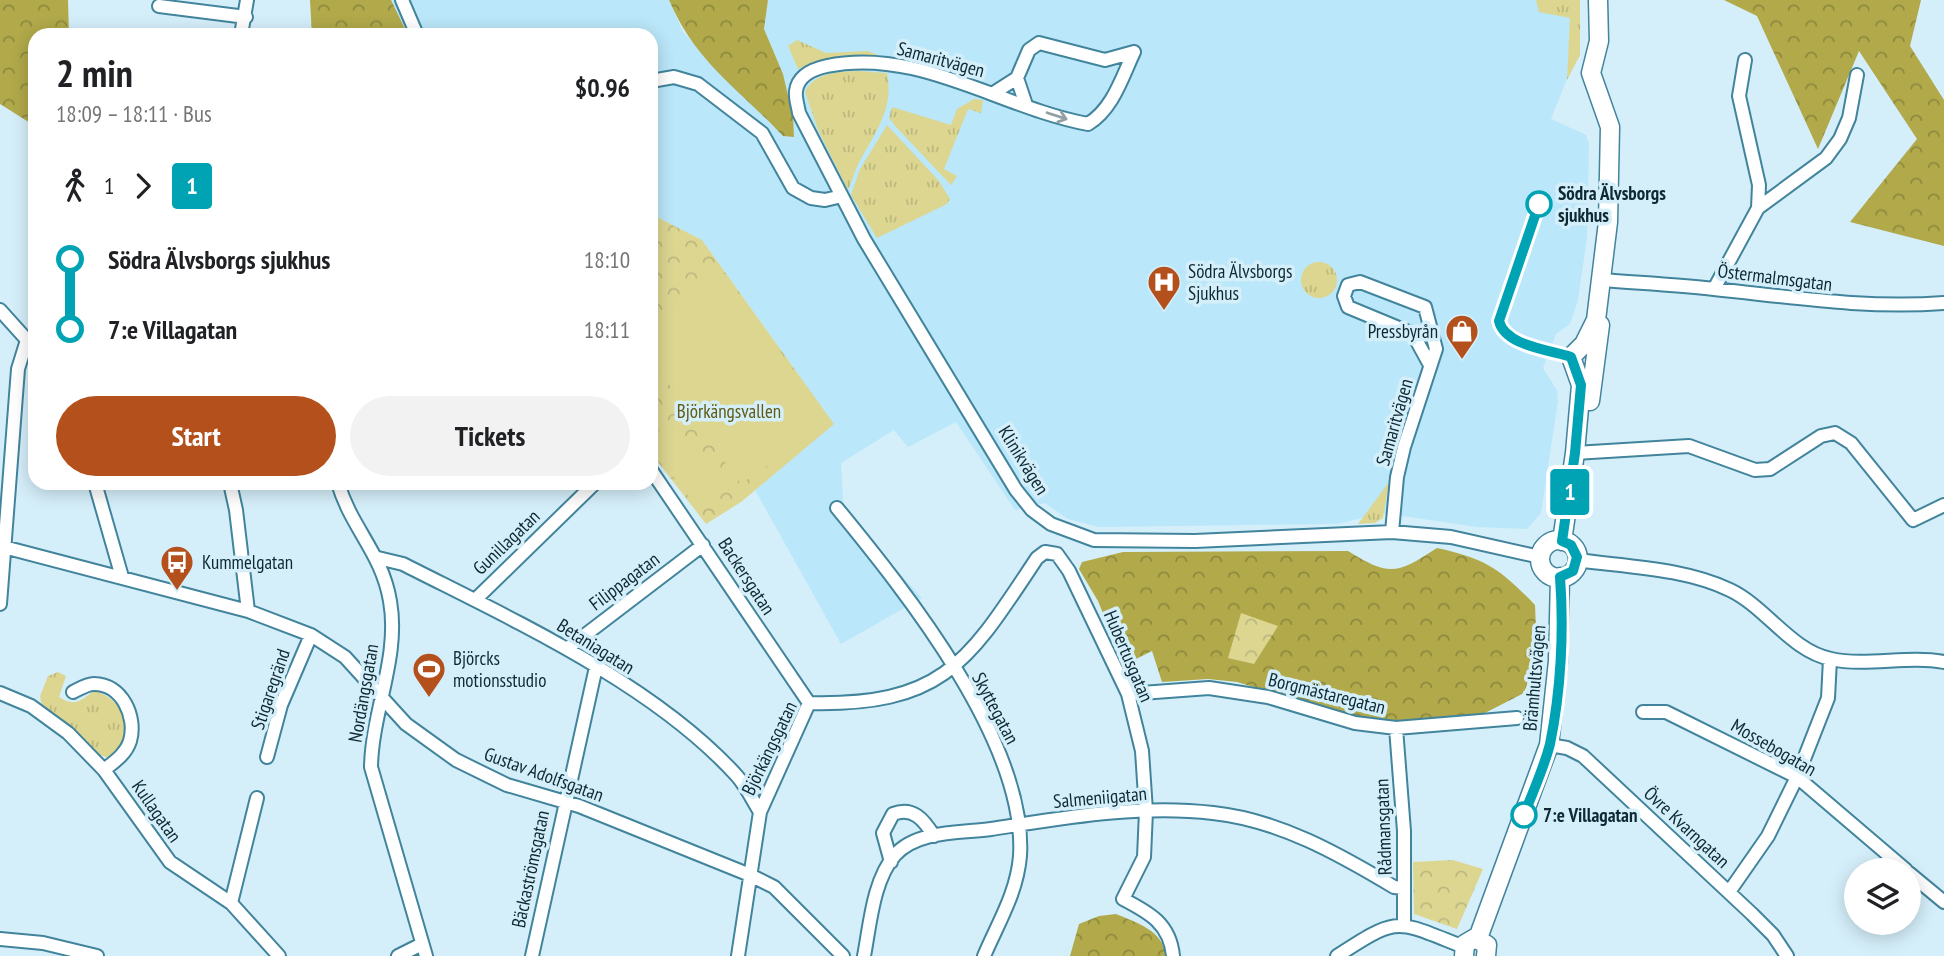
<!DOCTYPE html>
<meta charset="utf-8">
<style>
:root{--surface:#fff;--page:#f2f2f2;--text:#202124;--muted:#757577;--accent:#b3501b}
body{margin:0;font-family:"PT Sans Narrow",sans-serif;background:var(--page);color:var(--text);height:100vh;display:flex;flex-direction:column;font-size:26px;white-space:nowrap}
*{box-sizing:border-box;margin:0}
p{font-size:23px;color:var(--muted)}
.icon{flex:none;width:38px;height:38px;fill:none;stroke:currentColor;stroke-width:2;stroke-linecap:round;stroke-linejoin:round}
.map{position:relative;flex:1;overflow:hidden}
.panel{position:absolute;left:28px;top:28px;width:630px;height:462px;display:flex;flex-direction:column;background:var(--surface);border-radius:21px;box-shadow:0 4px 18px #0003}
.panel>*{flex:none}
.badge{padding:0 14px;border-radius:5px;font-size:24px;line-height:46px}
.fabs{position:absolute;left:1844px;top:858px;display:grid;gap:14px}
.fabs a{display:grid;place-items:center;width:77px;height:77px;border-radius:50%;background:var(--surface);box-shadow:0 4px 18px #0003;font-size:35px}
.map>.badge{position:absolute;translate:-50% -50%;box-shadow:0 0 0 4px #fff}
.legs{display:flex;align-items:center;gap:10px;height:77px;padding:0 28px;font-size:23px}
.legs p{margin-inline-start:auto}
.summary{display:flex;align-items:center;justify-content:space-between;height:119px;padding:0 28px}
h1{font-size:38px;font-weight:700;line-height:52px}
.primary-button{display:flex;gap:14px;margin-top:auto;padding:14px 28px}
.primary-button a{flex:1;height:80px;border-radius:42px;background:var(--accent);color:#fff;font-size:28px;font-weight:700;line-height:80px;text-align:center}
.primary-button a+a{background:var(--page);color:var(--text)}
ul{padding:0 28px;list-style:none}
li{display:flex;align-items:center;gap:24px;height:70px;font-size:26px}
li i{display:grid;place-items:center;width:10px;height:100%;margin:0 9px;background:currentColor}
li i::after{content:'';width:18px;height:18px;margin:-9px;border:5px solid;border-radius:50%;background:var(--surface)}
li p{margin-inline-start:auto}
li:first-child i{background:linear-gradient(#0000 50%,currentColor 0)}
li:last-child i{background:linear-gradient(currentColor 50%,#0000 0)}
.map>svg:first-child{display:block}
</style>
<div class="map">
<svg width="1944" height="956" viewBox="0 0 1944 956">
<defs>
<pattern id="grass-tufts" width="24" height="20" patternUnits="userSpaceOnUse" patternTransform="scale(1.75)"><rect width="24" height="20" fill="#dcd691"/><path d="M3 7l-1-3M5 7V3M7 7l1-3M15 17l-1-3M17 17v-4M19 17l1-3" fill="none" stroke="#bcb87e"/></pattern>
<pattern id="forest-crowns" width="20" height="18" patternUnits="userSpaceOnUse" patternTransform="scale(1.75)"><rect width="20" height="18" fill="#b1a94a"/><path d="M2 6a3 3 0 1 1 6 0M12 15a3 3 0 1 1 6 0" fill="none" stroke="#8e8a3e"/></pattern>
<pattern id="park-crowns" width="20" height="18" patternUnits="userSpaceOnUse" patternTransform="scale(1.75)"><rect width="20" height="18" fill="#dcd691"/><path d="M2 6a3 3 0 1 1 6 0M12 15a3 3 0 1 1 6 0" fill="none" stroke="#bcb87e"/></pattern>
</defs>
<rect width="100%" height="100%" fill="#d5effa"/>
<!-- built -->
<path fill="#bae7f9" d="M391 0H669L683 32 783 136 793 117 783 74 764 29 768 0H1573L1572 66 1551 119 1586 135 1589 144 1587 238 1578 300 1570 324 1556 334 1543 368 1557 390 1558 401 1541 513 1527 529 1477 527 1382 513 1337 524 1099 527 1068 519 1045 503 1015 510 956 422 908 447 894 430 841 463 844 514 922 598 841 644 755 490 833 423 702 240 651 214V35H408Z"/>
<!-- grass -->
<path fill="url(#grass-tufts)" d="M1536 0H1580V55L1567 80 1570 18 1539 12Z
M797 40 826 53 868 51 878 55 814 63 798 69 788 46Z
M858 71 887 73C894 107 877 130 861 159 855 169 853 180 848 190L818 130 805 92C814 72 838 72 858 71Z
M974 99 983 100 981 113 968 109 944 169 957 176 951 185 896 127 889 118 892 107 951 125 957 109Z
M887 125 939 181 950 199 947 204 877 238 851 195 860 169Z
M1301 280a18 18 0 1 1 36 0a18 18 0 1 1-36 0Z
M1389 482 1383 518 1375 523 1358 524Z
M58 672 66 676 59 697C75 707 80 701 94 691 125 698 142 740 109 758L100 755 42 707 40 696 48 676Z"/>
<!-- forest -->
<path fill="url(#forest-crowns)" d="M0 0H68L69 35H35V126L0 104Z
M310 0H391L408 35H312Z
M669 0H768L764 29 783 74 793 117 794 137 783 136C738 88 696 63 669 0Z
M1724 0H1921L1910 46 1944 100V246L1850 222 1917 139 1859 51 1818 149 1757 16Z
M1437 548C1487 559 1500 569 1535 605L1537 654 1524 693 1483 714 1404 724 1356 718 1237 682 1208 679 1162 682 1152 651 1124 665 1098 601 1079 569 1082 562 1123 552 1348 551C1390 577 1397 574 1437 548Z
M1116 914C1135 922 1165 931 1165 956H1070L1079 924 1099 916Z"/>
<!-- park -->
<path fill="url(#park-crowns)" d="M651 214 702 240 834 424 741 502 706 524 651 453Z
M1241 613 1278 626 1254 664 1228 658Z
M1453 860 1483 869 1457 929 1414 914 1413 862Z"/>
<!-- garden -->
<path fill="#dcd691" d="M722 271 830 421 741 484 651 359V322Z
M672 421 723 490 698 509 651 447V437Z"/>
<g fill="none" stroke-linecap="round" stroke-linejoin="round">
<defs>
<path id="street" d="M402 0 417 35
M159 6 246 17
M241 35 247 0
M1134 52C1122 77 1113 109 1088 124 1001 108 918 47 827 66 813 69 798 75 796 91 795 98 798 106 799 113L864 239 1016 490 1032 510 1051 524 1094 540 1195 541 1392 532 1451 537 1540 557
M1745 60 1739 96 1759 185 1758 208
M1017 78 1026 105
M651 81 674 77 698 84 762 133 793 188 811 198 825 200 842 196
M992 94 1017 78 1029 50 1039 43 1105 60 1134 52
M1602 280C1639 283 1677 285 1714 289 1792 297 1866 309 1944 303
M1714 289 1758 208 1826 158 1840 139 1849 118 1857 75
M0 310 27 340 35 354
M1575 453 1689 446 1755 470 1770 469 1821 436 1835 433 1851 443 1913 520 1944 505
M651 470 809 703
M95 483 122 577
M230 483 236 510 248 611
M338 483C351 528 382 553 390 601 400 657 372 711 371 767L426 956
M837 508C906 592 1027 743 1020 856 1017 893 998 923 984 956
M1392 532 1397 477 1404 447 1436 349 1425 307 1360 282 1348 285 1344 296 1348 307 1413 334 1430 365
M0 546 248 611 311 635 345 657 406 724 456 760 507 785 579 806 750 875 774 887 843 956
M378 558 403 564C513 620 654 684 737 776 746 786 753 801 760 812
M1577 560C1627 567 1684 568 1730 590 1766 607 1791 651 1831 659 1867 667 1908 655 1944 662
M475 600 595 483
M0 604 18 369 27 340
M568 648 703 545
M73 692C79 689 87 684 94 684 122 684 137 717 130 741 126 754 114 762 104 770
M0 693 31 706 68 733 104 770 170 862 231 903 279 956
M1128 694 1209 688 1268 697 1355 723 1396 728 1517 718
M809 703C944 706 968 662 1037 558L1045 552 1057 554 1069 571 1128 694 1142 751 1146 811 1144 857 1123 899C1150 913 1170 924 1173 956
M1643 712H1666L1797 777 1906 870
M1396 728 1404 831V924
M1549 745 1567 748 1583 756 1752 914 1773 935 1787 956
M267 757 281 705 311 635
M891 862 883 833 893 814C913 806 924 820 934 836
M1909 873 1944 902
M1729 892 1768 836 1797 777 1828 698 1830 659
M231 903 257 798
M0 939 43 943 97 956
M398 956 422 944
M532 956 596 667
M738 956 760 812 809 703
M864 956C870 925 873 880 895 855 917 830 961 833 991 829 1063 818 1140 804 1213 813 1279 820 1339 854 1394 887L1404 888
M1337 956C1400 915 1395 920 1464 947"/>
<path id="secondary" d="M1590 401 1600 325
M1540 559a19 19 0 1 1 38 0a19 19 0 1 1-38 0Z
M1562 541 1575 453 1581 385 1571 357 1584 344 1596 320 1608 222 1610 127 1591 73 1599 41 1598 0
M1478 938 1549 745 1558 661 1560 577
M1464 956 1465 944 1475 938 1487 945 1486 956"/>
</defs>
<!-- street casing -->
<use href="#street" stroke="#41849c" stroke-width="16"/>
<!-- secondary casing -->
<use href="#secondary" stroke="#41849c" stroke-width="21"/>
<!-- street -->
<use href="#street" stroke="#fff" stroke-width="12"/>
<!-- secondary -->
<use href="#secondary" stroke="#fff" stroke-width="18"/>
</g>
<!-- one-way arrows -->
<defs><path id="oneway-shaft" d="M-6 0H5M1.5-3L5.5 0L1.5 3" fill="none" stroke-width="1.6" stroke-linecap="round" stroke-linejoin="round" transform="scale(1.75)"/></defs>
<use stroke="#929fa3" href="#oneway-shaft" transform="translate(1057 116) rotate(18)"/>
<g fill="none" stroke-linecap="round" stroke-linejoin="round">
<defs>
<path id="line-1" d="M1524 815C1533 791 1544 768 1550 744 1561 691 1564 630 1560 577L1573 571 1577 557 1571 545 1562 541 1575 453 1581 385 1571 357C1550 350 1505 346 1499 321L1539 204"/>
</defs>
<!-- line-1 casing -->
<use href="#line-1" stroke="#fff" stroke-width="16"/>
<!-- line-1 -->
<use href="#line-1" stroke="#00a3b4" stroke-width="10"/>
</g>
<!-- icons -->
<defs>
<symbol id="hospital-pin" viewBox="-11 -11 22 30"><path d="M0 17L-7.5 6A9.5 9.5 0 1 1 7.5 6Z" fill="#b3501b" stroke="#d5effa"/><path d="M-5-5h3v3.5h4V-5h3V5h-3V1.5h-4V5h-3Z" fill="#fff"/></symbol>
<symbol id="shop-pin" viewBox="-11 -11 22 30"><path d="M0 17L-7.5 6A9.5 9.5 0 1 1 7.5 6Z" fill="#b3501b" stroke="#d5effa"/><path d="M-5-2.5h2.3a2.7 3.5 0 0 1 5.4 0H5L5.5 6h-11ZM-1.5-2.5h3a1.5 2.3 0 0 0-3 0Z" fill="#fff"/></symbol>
<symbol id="bus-pin" viewBox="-11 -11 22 30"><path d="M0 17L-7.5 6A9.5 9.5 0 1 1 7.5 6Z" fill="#b3501b" stroke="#d5effa"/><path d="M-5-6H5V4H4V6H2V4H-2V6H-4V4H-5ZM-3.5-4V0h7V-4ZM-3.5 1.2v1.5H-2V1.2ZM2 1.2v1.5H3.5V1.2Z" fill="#fff"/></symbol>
<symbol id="stadium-pin" viewBox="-11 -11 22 30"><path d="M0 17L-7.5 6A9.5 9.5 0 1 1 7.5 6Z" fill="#b3501b" stroke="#d5effa"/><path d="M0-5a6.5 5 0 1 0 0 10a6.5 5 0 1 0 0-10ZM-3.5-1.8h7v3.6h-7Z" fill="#fff"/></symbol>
</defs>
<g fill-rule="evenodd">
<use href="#hospital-pin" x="1145" y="263" width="38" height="52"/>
<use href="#shop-pin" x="1443" y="312" width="38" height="52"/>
<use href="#bus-pin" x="158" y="543" width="38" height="52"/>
<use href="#stadium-pin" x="410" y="650" width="38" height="52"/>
</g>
<!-- markers -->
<g fill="#fff" stroke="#00a3b4" stroke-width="3.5">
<circle cx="1539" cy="204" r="12"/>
<circle cx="1524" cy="815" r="12"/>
</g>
<g text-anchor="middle" stroke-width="7" stroke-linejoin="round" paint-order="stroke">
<!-- street labels -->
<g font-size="19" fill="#0d2933" stroke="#d5effa">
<text transform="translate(941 59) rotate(15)" y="7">Samaritvägen</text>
<text transform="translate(1775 277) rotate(7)" y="7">Östermalmsgatan</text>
<text transform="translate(1394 422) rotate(-74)" y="7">Samaritvägen</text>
<text transform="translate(1024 460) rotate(58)" y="7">Klinikvägen</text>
<text transform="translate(506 542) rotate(-44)" y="7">Gunillagatan</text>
<text transform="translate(747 576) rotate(57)" y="7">Backersgatan</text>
<text transform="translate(624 581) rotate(-37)" y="7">Filippagatan</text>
<text transform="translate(596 646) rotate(32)" y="7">Betaniagatan</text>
<text transform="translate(1129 656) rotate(67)" y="7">Hubertusgatan</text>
<text transform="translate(1534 678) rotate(-85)" y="7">Brämhultsvägen</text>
<text transform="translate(270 689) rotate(-71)" y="7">Stigaregränd</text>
<text transform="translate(363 693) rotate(-80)" y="7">Nordängsgatan</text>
<text transform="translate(1327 693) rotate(14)" y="7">Borgmästaregatan</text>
<text transform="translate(996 708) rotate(62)" y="7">Skyttegatan</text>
<text transform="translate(1774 747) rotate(30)" y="7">Mossebogatan</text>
<text transform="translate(769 748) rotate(-64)" y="7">Björkängsgatan</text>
<text transform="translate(544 774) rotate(20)" y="7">Gustav Adolfsgatan</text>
<text transform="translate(1100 797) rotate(-5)" y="7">Salmeniigatan</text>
<text transform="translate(157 811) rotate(55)" y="7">Kullagatan</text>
<text transform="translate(1383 827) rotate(-92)" y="7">Rådmansgatan</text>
<text transform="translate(1687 827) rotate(43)" y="7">Övre Kvarngatan</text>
<text transform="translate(530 869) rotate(-78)" y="7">Bäckaströmsgatan</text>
</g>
<!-- stop labels -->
<g font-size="19" font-weight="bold" fill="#0d2933" stroke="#d5effa" text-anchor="start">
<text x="1558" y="200">Södra Älvsborgs<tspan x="1558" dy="22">sjukhus</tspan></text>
<text x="1543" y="822">7:e Villagatan</text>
</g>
<!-- poi labels -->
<g font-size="19" fill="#0d2933" stroke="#d5effa" text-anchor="start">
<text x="1188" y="278">Södra Älvsborgs<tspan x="1188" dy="22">Sjukhus</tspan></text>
<text x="1438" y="338" text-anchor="end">Pressbyrån</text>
<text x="202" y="569">Kummelgatan</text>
<text x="453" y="665">Björcks<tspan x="453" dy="22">motionsstudio</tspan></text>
</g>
<!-- park labels -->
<g font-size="19" fill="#5f5912" stroke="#d5effa">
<text x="729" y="418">Björkängsvallen</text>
</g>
</g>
</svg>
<div class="fabs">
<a><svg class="icon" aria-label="layers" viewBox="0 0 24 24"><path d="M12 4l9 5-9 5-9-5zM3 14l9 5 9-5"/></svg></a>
</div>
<b class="badge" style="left:1570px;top:492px;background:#00a3b4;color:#fff">1</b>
<section class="panel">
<div class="summary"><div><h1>2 min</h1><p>18:09 – 18:11 · Bus</p></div><b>$0.96</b></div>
<div class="legs"><svg class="icon" aria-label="walk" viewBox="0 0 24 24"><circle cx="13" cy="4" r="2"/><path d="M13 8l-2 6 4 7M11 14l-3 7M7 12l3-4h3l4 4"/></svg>1<svg class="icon" aria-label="forward" viewBox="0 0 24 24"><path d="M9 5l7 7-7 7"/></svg><b class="badge" style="background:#00a3b4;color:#fff">1</b></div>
<ul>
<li><i style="color:#00a3b4"></i><b>Södra Älvsborgs sjukhus</b><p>18:10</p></li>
<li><i style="color:#00a3b4"></i><b>7:e Villagatan</b><p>18:11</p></li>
</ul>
<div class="primary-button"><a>Start</a><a>Tickets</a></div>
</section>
</div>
